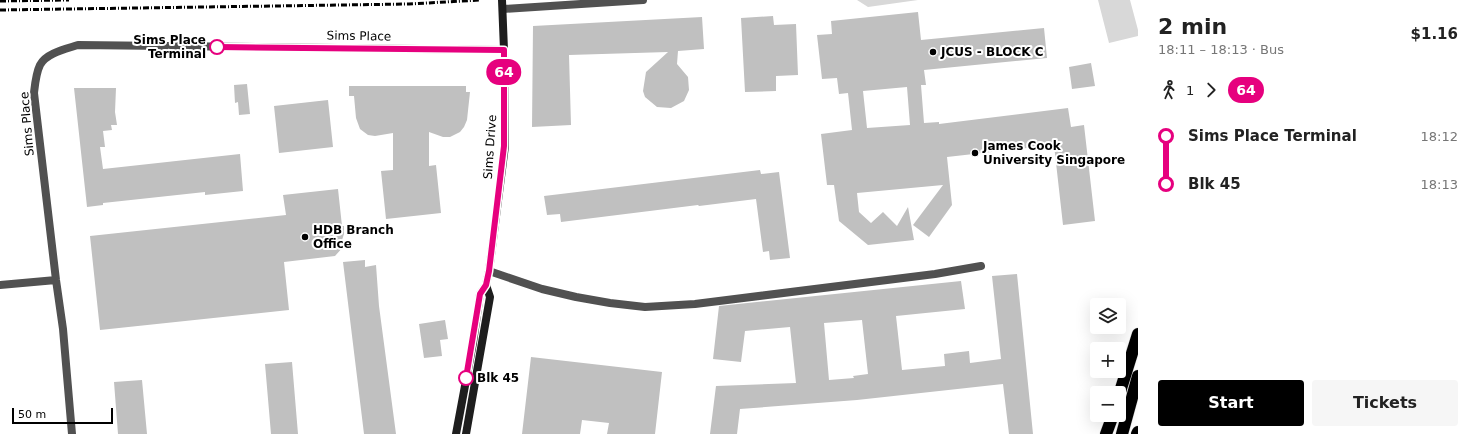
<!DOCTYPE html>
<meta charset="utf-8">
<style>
:root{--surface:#fff;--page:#f6f6f6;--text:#222;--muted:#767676;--accent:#000}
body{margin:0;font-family:"DejaVu Sans",sans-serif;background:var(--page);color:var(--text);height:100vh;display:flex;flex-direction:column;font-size:15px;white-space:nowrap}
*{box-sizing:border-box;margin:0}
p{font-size:13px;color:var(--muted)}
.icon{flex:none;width:22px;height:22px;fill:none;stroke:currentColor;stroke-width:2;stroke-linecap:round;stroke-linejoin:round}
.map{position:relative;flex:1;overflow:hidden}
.side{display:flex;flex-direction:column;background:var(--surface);width:340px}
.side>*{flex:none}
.badge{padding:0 8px;border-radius:13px;font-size:14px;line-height:26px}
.buttons{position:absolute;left:1090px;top:298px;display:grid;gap:8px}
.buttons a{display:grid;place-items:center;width:36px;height:36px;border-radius:4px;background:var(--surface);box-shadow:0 4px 16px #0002;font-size:20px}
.scale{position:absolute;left:12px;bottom:10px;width:101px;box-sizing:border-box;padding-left:4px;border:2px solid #000;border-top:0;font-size:11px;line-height:14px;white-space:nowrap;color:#000;-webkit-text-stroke:3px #fff;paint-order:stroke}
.map>.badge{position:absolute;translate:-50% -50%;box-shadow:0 0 0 2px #fff}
.legs{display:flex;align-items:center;gap:6px;height:44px;padding:0 20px;font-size:13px}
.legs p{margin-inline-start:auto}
.headline{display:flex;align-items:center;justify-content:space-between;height:68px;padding:0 20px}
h1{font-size:22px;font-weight:700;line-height:30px}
.cta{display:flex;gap:8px;margin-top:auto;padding:8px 20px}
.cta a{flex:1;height:46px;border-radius:4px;background:var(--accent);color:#fff;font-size:16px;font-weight:700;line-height:46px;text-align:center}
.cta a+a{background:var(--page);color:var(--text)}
ul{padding:0 20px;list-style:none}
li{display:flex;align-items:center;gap:14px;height:48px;font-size:15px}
li i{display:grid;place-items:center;width:6px;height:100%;margin:0 5px;background:currentColor}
li i::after{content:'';width:10px;height:10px;margin:-5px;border:3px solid;border-radius:50%;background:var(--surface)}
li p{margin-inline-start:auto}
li:first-child i{background:linear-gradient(#0000 50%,currentColor 0)}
li:last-child i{background:linear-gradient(currentColor 50%,#0000 0)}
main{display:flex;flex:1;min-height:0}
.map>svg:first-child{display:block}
</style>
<main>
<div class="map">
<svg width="1138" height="434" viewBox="0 0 1138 434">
<rect width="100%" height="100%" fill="#fff"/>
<!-- green -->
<path fill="#d8d8d8" d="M857 0H918L868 7Z
M1098 0H1130L1138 30V36L1109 43Z"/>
<!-- building -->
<path fill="#c0c0c0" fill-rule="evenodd" d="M918 12 921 40 1044 28 1047 58 924 70 926 85H921L924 123 939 122V124L1068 108 1071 127 1084 125 1095 221 1063 225 1054 145 947 157 952 205 929 237 913 225 943 185 857 193 859 212 871 223 883 212 897 226 908 207 914 240 868 245 839 221 834 185H827L821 134 852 130 848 93 839 94 837 78 822 79 817 35 832 34 831 21ZM907 87 910 125 867 128 863 91Z
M773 16 774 25 796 24 798 75 776 76V91L745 92 741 18Z
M702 17 704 49 678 51 677 64 688 77 689 90 684 101 671 108 657 107 645 97 643 91 646 72 668 52 569 55 571 125 532 127 533 26Z
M1091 63 1095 86 1072 89 1069 67Z
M247 84 250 114 239 115 238 102 235 103 234 85Z
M349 86H466V92H470L467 120 464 127 460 132 450 137H443L429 132V166L436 165 441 213 386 219 381 171 393 170V133L375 136 368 135 360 129 356 118 354 96H349Z
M74 88H116L115 112 117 125H111L112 130 103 131 105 147H100L103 169 240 154 243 191 205 195V192L103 203V205L87 207Z
M328 100 333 147 279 153 274 106Z
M760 170 761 174 779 172 790 258 770 260 769 251 763 252 756 199 699 206 698 205 561 222 560 214 547 215 544 196Z
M338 189 342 226H344V234L341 243 344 246 335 256 284 262 289 310 100 330 90 236 286 215 283 195Z
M365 260V267L376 265 379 306 396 434H364L343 262Z
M1017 274 1033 434H1009L1003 384 857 400 740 409 737 434H710L716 386 796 383 790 327 745 331 741 362 713 359 719 306 961 281 965 309 896 316 902 370 945 366 944 354 969 351 970 363 1001 359 992 276ZM862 320 868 374 853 376 854 378 829 380 824 323Z
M445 320 448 339 440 340 442 356 424 358 419 324Z
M531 357 662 372 655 434H607L609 423 582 420 580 434H522Z
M292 362 298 434H271L265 364Z
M142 380 147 434H118L114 382Z"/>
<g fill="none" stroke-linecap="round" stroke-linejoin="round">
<defs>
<path id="highway" d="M1119 395 1138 334
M1106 434 1113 415
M1122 434 1138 376
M1137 434 1138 432"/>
</defs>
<!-- highway casing -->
<use href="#highway" stroke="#dbdbdb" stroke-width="13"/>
<!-- street -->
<path stroke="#515151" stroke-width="8" d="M503 9 643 0
M489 271 542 289 576 297 610 303 645 307 695 304 935 274 981 266
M0 285 56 280
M72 434 63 329 56 280 34 93C35 84 36 73 40 65 46 53 66 49 78 45L504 50"/>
<!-- secondary -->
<path stroke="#1e1e1e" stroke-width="8" d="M456 434 473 343 480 294 486 285 489 271 505 146 504 50 502 0
M466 434 490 297 486 285"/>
<!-- highway -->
<use href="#highway" stroke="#000" stroke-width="12"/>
<!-- rail -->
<path stroke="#000" stroke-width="3" stroke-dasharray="6 2 1 2" stroke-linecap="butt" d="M0 1 69 0
M0 10 409 4 480 0"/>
</g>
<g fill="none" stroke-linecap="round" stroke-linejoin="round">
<defs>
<path id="line-1" d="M217 47 504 50V146L489 271 486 285 480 294 466 378"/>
</defs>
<!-- line-1 casing -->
<use href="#line-1" stroke="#fff" stroke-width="9"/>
<!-- line-1 -->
<use href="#line-1" stroke="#e6007e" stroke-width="6"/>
</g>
<!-- markers -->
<g fill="#fff" stroke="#e6007e" stroke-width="2">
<circle cx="217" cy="47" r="7"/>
<circle cx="466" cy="378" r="7"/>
</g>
<g fill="#000" stroke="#fff" stroke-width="1.5">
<circle cx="933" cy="52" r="4"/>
<circle cx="975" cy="153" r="4"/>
<circle cx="305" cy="237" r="4"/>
</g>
<g text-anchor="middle" stroke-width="4" stroke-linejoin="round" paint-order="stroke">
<!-- street labels -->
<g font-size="12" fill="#000" stroke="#fff">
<text transform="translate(359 36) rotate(1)" y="4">Sims Place</text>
<text transform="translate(27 124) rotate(-95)" y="4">Sims Place</text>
<text transform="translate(490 147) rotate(-86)" y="4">Sims Drive</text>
</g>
<!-- stop labels -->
<g font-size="12" font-weight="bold" fill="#000" stroke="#fff" text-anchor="end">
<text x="206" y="44">Sims Place<tspan x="206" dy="14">Terminal</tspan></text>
<text x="477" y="382" text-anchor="start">Blk 45</text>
</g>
<!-- poi labels -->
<g font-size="12" font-weight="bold" fill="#000" stroke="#fff" text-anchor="start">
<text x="941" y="56">JCUS - BLOCK C</text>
<text x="983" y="150">James Cook<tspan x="983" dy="14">University Singapore</tspan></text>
<text x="313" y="234">HDB Branch<tspan x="313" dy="14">Office</tspan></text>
</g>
</g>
</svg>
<div class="buttons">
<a><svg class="icon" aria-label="layers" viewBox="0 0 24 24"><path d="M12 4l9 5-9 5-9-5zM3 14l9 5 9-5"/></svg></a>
<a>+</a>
<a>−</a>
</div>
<div class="scale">50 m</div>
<b class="badge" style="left:504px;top:72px;background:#e6007e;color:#fff">64</b>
</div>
<section class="side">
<div class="headline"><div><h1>2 min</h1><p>18:11 – 18:13 · Bus</p></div><b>$1.16</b></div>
<div class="legs"><svg class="icon" aria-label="walk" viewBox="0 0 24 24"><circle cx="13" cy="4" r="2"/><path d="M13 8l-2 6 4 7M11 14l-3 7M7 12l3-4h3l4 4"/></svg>1<svg class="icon" aria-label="forward" viewBox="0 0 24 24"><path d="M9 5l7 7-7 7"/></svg><b class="badge" style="background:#e6007e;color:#fff">64</b></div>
<ul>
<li><i style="color:#e6007e"></i><b>Sims Place Terminal</b><p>18:12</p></li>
<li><i style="color:#e6007e"></i><b>Blk 45</b><p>18:13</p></li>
</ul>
<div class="cta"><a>Start</a><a>Tickets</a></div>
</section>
</main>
